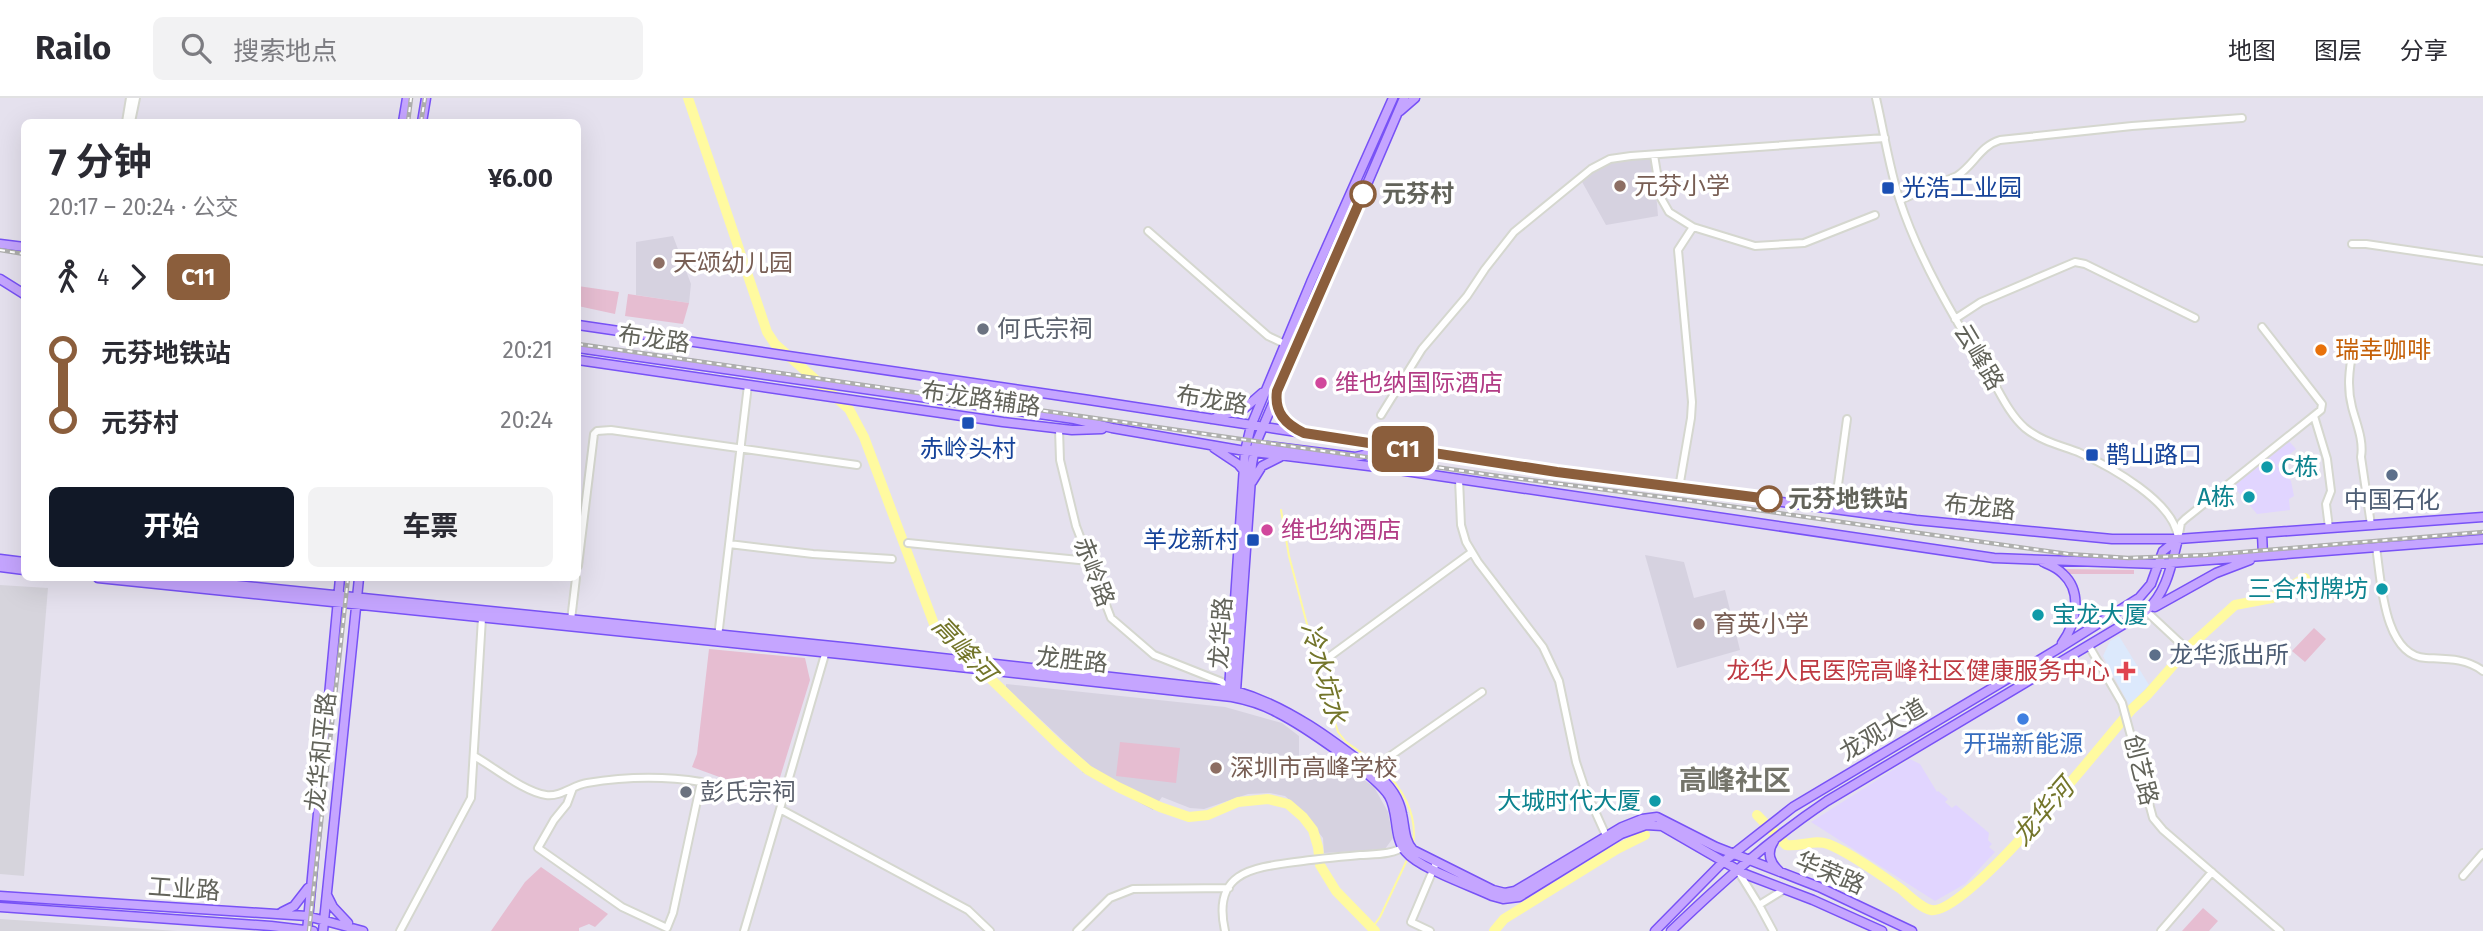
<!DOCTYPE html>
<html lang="zh">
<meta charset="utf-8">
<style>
:root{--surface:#fff;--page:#f2f2f3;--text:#2b2b33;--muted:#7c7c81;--line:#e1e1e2;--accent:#111827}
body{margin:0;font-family:"Fira Sans","Noto Sans SC",sans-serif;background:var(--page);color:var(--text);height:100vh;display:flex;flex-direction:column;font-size:26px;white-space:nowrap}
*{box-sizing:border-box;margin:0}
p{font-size:23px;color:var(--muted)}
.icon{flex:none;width:38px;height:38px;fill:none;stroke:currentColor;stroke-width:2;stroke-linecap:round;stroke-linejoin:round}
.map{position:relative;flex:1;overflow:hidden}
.details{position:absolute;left:21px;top:21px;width:560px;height:462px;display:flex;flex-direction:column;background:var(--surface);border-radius:10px;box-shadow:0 7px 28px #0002}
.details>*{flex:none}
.badge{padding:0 14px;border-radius:10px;font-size:24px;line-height:46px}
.map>.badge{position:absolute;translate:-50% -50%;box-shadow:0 0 0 4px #fff}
.legs{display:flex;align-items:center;gap:10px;height:77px;padding:0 28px;font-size:23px}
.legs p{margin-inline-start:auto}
.summary{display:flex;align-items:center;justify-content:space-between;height:119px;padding:0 28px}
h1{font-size:38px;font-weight:700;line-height:52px}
.button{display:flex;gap:14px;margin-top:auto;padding:14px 28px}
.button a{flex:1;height:80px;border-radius:10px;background:var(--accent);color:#fff;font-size:28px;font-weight:700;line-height:80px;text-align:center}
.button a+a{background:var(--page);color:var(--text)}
ul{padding:0 28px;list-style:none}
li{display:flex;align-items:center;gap:24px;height:70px;font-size:26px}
li i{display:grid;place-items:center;width:10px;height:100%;margin:0 9px;background:currentColor}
li i::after{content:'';width:18px;height:18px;margin:-9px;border:5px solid;border-radius:50%;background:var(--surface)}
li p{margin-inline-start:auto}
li:first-child i{background:linear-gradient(#0000 50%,currentColor 0)}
li:last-child i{background:linear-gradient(currentColor 50%,#0000 0)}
header{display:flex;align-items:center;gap:42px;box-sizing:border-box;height:98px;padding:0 35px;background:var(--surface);border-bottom:2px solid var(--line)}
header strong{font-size:33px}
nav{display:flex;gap:38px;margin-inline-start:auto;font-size:24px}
.search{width:490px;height:63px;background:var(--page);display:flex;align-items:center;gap:18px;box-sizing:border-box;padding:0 24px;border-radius:10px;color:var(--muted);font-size:26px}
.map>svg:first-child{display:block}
</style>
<header>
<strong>Railo</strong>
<div class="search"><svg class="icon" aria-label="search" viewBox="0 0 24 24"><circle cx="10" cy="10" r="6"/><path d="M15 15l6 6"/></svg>搜索地点</div>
<nav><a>地图</a><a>图层</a><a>分享</a></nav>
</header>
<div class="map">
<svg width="2483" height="833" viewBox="0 0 2483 833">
<defs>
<pattern id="grass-tufts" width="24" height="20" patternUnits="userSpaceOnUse" patternTransform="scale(1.75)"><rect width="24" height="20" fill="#e6bdd1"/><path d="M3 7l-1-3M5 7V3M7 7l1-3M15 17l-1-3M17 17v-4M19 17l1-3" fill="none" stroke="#be9dad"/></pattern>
</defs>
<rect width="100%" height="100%" fill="#e5e1ee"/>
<!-- commercial -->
<path fill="#e1d5ff" d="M2288 342 2296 351 2277 367 2291 383 2294 398 2289 401 2290 412 2257 416 2233 388Z
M1910 661 1920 666 1937 694 1938 693 1948 701 1945 704 1952 710 1956 707 1989 735 1988 742 1992 746 1989 749 1995 754 1965 786 1935 803 1811 724Z"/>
<!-- industrial -->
<path fill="#d6d4dc" d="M0 487 48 490 24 778 0 776Z
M0 821 30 823 177 833H0Z"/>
<!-- education -->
<path fill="#d6d2e0" d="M1653 60 1658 118 1606 127 1581 82 1609 64Z
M673 138 691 186 689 205 636 197V144Z
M1645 457 1684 464 1694 500 1725 492 1740 552 1677 570Z
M1006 586 1225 609 1282 625 1299 638V658L1333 660 1374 689 1388 714 1393 740 1385 751 1324 755 1323 740 1300 711 1285 698 1270 695 1248 696 1204 711 1190 710 1162 699 1153 712 1082 674 1087 665 1006 589Z"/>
<!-- medical -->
<path fill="#dce9fc" d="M2119 538 2149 587 2129 607 2103 558 2110 543Z"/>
<!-- grass -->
<path fill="url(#grass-tufts)" d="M2062 471 2134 472V476H2065Z"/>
<!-- park -->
<path fill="#e6bdd1" d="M578 188 619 194 615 216 578 208Z
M628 196 689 205 683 226 625 218Z
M2314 530 2326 541 2305 564 2292 553Z
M709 551 805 560 810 582 774 699 692 669 697 656Z
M1120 644 1180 650 1176 685 1116 678Z
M541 769 608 816 595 829 589 826 579 830V833H491L525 784Z
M2203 810 2218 823 2209 833H2182Z"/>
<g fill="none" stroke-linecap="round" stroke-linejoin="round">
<!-- stream -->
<path stroke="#fffaa0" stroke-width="2" d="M1281 412 1289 458 1317 564
M1319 569 1338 634 1346 644 1376 665
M1380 668C1402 690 1418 715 1413 747
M1372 830 1380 819 1407 762"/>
<!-- river -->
<path stroke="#fffaa0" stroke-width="10" d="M688 0 767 234 775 246 849 311 864 339 934 526 1060 648 1088 672 1118 689 1160 709 1189 719 1208 717 1238 704 1268 701 1288 706 1303 719 1313 732 1318 749 1320 767 1336 793 1375 833
M1757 717 1786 747C1801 749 1814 741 1828 746 1851 755 1881 777 1901 791 1909 798 1921 810 1931 812 1966 819 2105 642 2132 611L2148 596 2190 548 2235 507 2272 500 2305 480
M1494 833 1504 821 1617 751 1645 737"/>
<defs>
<path id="minor" d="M1876 0C1884 34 1889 70 1900 103 1919 161 1955 222 1987 273 1999 292 2008 315 2025 330 2041 343 2059 347 2078 354 2109 368 2176 404 2178 441
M126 24 130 0
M131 24 136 0
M1654 57 1661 100 1669 114 1693 129 1755 148 1804 145 1875 117
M1900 102 1957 78C1974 67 1980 48 2000 42L2132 28 2242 20
M1148 133 1268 238 1285 246
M2352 146H2366L2483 163
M1955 221 1981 204 2075 164 2085 166 2195 220
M2353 252C2349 272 2347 290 2352 309 2356 325 2364 342 2361 359L2371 427
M1381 317 1422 251 1467 198 1485 171 1514 134 1591 71 1610 61 1631 58 1885 40
M2314 318 2327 361 2331 393 2326 406 2329 430
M1059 331 1060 362 1076 428 1111 520 1154 557 1222 584 1229 591
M1459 381 1461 427 1466 444 1478 464 1543 549 1559 583 1576 664 1585 691 1608 742
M1679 390 1691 320 1692 304 1678 152 1693 129
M1835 409 1847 321
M2179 436 2181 425 2185 421 2321 312 2322 306 2262 229
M908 445 1089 463
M729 446 813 456 892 461
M2376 449C2381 480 2383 558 2426 560 2446 561 2466 560 2483 573
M578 468 594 336 597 333 611 332 857 367
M2146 513 2193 557
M571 522 576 480
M718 539 748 287
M2089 548 2122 605 2153 720 2163 732 2280 833
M826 553 780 711 968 812 990 833
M1318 567 1472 454
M474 658C494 669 524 694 546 697 561 699 573 687 587 685 624 679 664 678 701 684L673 815 667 830 622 809 538 750 554 722 567 706 573 690
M1376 668 1482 594
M1738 773 1759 807 1785 791
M2463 778 2483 755
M1759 807 1773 833
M400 833 471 700 482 520
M744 833 780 711
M1077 833 1110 800 1133 791 1229 790
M1225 833C1212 775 1250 770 1295 764 1317 761 1338 759 1360 757 1376 756 1393 757 1407 747
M1430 833 1411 824 1436 765
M2161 833 2212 774"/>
<path id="major" d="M1400 13 1415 0
M403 24 407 0
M422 24 426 0
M0 146 24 149
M0 181 24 196
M578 227 1089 302 1557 374 1916 422 2112 441H2178L2483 419
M578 250 1074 321 1112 330 1245 353 1385 370 1994 460 2157 466 2483 441
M578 262 1003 324 1072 332 1102 331
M1276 298 1279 315 1298 332
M1212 321 1245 310 1262 295
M1214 350 1238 366 1244 373
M1251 352 1267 348 1355 359 1364 357 1379 347
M1252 384 1262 368 1280 359
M2262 435 2263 458
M0 461 24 464
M2043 464C2050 467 2058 470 2063 476 2083 494 2076 526 2062 545
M0 469 24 472
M98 480 850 557 1232 599C1248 602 1264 607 1278 615 1302 627 1376 677 1389 698 1399 715 1393 740 1406 754 1419 770 1471 788 1492 798L1503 801 1519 799 1621 736 1646 727 1662 728 1745 776 1813 802 1882 833
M167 480 852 550 1236 593C1288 608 1333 642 1375 675 1389 686 1399 698 1402 716 1405 729 1404 742 1413 752L1493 792 1505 795 1515 793 1622 729 1642 721 1657 719 1716 749 1819 789 1912 833
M2155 509 2216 475 2250 462
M1231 596 1229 591 1245 353 1251 328 1311 184 1393 0
M1234 596 1236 593 1252 366 1256 345 1404 0
M1774 743C1766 755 1770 765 1780 774
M327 797 333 809 348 825
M0 798 307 818 363 833
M0 809 271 828 313 833
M282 814 294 808 308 790
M307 833 340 480
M323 833 359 480
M1655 833 1723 764 1793 709 2056 552 2139 500 2151 486 2163 453 2178 441
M1671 833C1720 786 1770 741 1827 703L2146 513C2167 494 2171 468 2178 441"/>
</defs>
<!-- minor casing -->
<use href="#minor" stroke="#d5d7cf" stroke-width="10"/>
<!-- major casing -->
<use href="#major" stroke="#7852f6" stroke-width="11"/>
<!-- minor -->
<use href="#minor" stroke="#fff" stroke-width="6"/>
<!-- major -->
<use href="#major" stroke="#c5a5ff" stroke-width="8"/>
<defs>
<path id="rail" d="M408 24 411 0
M421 24 425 0
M0 152 24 156
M578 246 1498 378 1693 403 2068 456 2128 460 2207 457 2483 434
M309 833 348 480"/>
</defs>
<!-- rail casing -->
<use href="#rail" stroke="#aeafad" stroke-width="4.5"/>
<!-- rail -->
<use href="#rail" stroke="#fff" stroke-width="2" stroke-dasharray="5" stroke-linecap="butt"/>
</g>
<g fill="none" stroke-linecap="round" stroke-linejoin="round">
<defs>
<path id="line-1" d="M1363 96 1277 293C1274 314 1285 326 1304 335L1557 374 1769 401"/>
</defs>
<!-- line-1 casing -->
<use href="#line-1" stroke="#fff" stroke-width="16"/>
<!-- line-1 -->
<use href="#line-1" stroke="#8b5e3c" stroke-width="10"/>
</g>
<!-- markers -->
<g fill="#8d6e63" stroke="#fff" stroke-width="2.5">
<circle cx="1620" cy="88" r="7"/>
<circle cx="659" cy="165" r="7"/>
<circle cx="1699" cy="526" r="7"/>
<circle cx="1216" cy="670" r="7"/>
</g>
<g fill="#1a4fb4" stroke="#fff" stroke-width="2.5">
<rect x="1881" y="83" width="14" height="14" rx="3.5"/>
<rect x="961" y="318" width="14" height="14" rx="3.5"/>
<rect x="2085" y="350" width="14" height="14" rx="3.5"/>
<rect x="1246" y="435" width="14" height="14" rx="3.5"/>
</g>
<g fill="#fff" stroke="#8b5e3c" stroke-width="3.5">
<circle cx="1363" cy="96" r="12"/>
<circle cx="1769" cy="401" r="12"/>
</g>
<g fill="#6b7280" stroke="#fff" stroke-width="2.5">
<circle cx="983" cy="231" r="7"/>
<circle cx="686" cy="694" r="7"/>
</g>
<circle fill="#e8710a" stroke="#fff" stroke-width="2.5" cx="2321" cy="252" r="7"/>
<g fill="#d1479c" stroke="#fff" stroke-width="2.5">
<circle cx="1321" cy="285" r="7"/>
<circle cx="1267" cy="432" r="7"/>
</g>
<g fill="#0f9aa8" stroke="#fff" stroke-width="2.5">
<circle cx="2267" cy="369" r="7"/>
<circle cx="2249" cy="399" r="7"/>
<circle cx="2382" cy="491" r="7"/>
<circle cx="2038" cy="517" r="7"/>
<circle cx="1655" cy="703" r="7"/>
</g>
<g fill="#5c6f8a" stroke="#fff" stroke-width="2.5">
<circle cx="2392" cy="377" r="7"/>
<circle cx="2155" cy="557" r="7"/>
</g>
<path fill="#e0444e" stroke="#fff" stroke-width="2.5" d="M2122.5 562.5h7v7h7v7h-7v7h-7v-7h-7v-7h7z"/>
<circle fill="#3f7fe0" stroke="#fff" stroke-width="2.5" cx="2023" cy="621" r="7"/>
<g text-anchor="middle" stroke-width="7" stroke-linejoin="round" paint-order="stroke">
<!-- education labels -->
<g font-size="24" fill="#785e54" stroke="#fff" text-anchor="start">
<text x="1634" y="96">元芬小学</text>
<text x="673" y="173">天颂幼儿园</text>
<text x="1713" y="534">育英小学</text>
<text x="1230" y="678">深圳市高峰学校</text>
</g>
<!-- transit labels -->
<g font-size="24" fill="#164399" stroke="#fff" text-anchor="start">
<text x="1902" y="98">光浩工业园</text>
<text x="968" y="359" text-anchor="middle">赤岭头村</text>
<text x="2106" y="365">鹊山路口</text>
<text x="1239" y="450" text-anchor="end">羊龙新村</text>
</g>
<!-- stop labels -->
<g font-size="24" font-weight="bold" fill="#62635a" stroke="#fff" text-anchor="start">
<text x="1382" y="104">元芬村</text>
<text x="1788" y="409">元芬地铁站</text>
</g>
<!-- worship labels -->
<g font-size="24" fill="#5b616d" stroke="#fff" text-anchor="start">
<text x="997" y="239">何氏宗祠</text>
<text x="700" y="702">彭氏宗祠</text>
</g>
<!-- street labels -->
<g font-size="24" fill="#62635a" stroke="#fff">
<text transform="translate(654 241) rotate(8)" y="8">布龙路</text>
<text transform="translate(1979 259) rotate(59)" y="8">云峰路</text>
<text transform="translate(981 301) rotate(8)" y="8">布龙路辅路</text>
<text transform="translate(1212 302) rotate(9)" y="8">布龙路</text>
<text transform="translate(1980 409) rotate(6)" y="8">布龙路</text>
<text transform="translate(1094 474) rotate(69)" y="8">赤岭路</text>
<text transform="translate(1221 535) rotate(-86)" y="8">龙华路</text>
<text transform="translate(1072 562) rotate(6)" y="8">龙胜路</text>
<text transform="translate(1883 632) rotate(-31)" y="8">龙观大道</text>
<text transform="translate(321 654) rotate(-84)" y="8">龙华和平路</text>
<text transform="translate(2141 672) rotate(76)" y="8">创艺路</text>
<text transform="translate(1830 775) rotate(23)" y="8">华荣路</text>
<text transform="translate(184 791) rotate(4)" y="8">工业路</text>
</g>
<!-- food labels -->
<g font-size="24" fill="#c56008" stroke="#fff" text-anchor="start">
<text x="2335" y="260">瑞幸咖啡</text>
</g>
<!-- hotel labels -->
<g font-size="24" fill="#b23c85" stroke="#fff" text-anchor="start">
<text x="1335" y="293">维也纳国际酒店</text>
<text x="1281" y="440">维也纳酒店</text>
</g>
<!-- culture labels -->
<g font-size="24" fill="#0d838f" stroke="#fff" text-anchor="end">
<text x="2281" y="377" text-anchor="start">C栋</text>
<text x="2235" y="407">A栋</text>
<text x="2368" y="499">三合村牌坊</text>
<text x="2052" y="525" text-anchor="start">宝龙大厦</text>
<text x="1641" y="711">大城时代大厦</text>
</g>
<!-- service labels -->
<g font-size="24" fill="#4e5e75" stroke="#fff">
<text x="2392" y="410">中国石化</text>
<text x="2169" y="565" text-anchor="start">龙华派出所</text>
</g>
<!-- health labels -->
<g font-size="24" fill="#be3a42" stroke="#fff" text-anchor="end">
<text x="2110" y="581">龙华人民医院高峰社区健康服务中心</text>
</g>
<!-- shop labels -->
<g font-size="24" fill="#366cbe" stroke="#fff">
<text x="2023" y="654">开瑞新能源</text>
</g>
<!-- water labels -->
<g font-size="26" font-style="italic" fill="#73752a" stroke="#fff">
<text transform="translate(964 551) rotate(47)" y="9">高峰河</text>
<text transform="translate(1324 575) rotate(74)" y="9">冷水坑水</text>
<text transform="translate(2043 714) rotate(-49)" y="9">龙华河</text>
</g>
<!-- quarter labels -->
<g font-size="28" font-weight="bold" fill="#75756b" stroke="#fff">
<text x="1735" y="692">高峰社区</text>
</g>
</g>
</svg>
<b class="badge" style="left:1403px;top:351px;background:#8b5e3c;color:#fff">C11</b>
<section class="details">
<div class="summary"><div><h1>7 分钟</h1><p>20:17 – 20:24 · 公交</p></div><b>¥6.00</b></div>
<div class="legs"><svg class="icon" aria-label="walk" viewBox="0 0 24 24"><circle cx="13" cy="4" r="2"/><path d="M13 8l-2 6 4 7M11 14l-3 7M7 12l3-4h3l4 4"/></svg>4<svg class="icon" aria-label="forward" viewBox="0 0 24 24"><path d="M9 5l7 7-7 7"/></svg><b class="badge" style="background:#8b5e3c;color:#fff">C11</b></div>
<ul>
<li><i style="color:#8b5e3c"></i><b>元芬地铁站</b><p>20:21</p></li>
<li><i style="color:#8b5e3c"></i><b>元芬村</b><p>20:24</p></li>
</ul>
<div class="button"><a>开始</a><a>车票</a></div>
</section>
</div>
